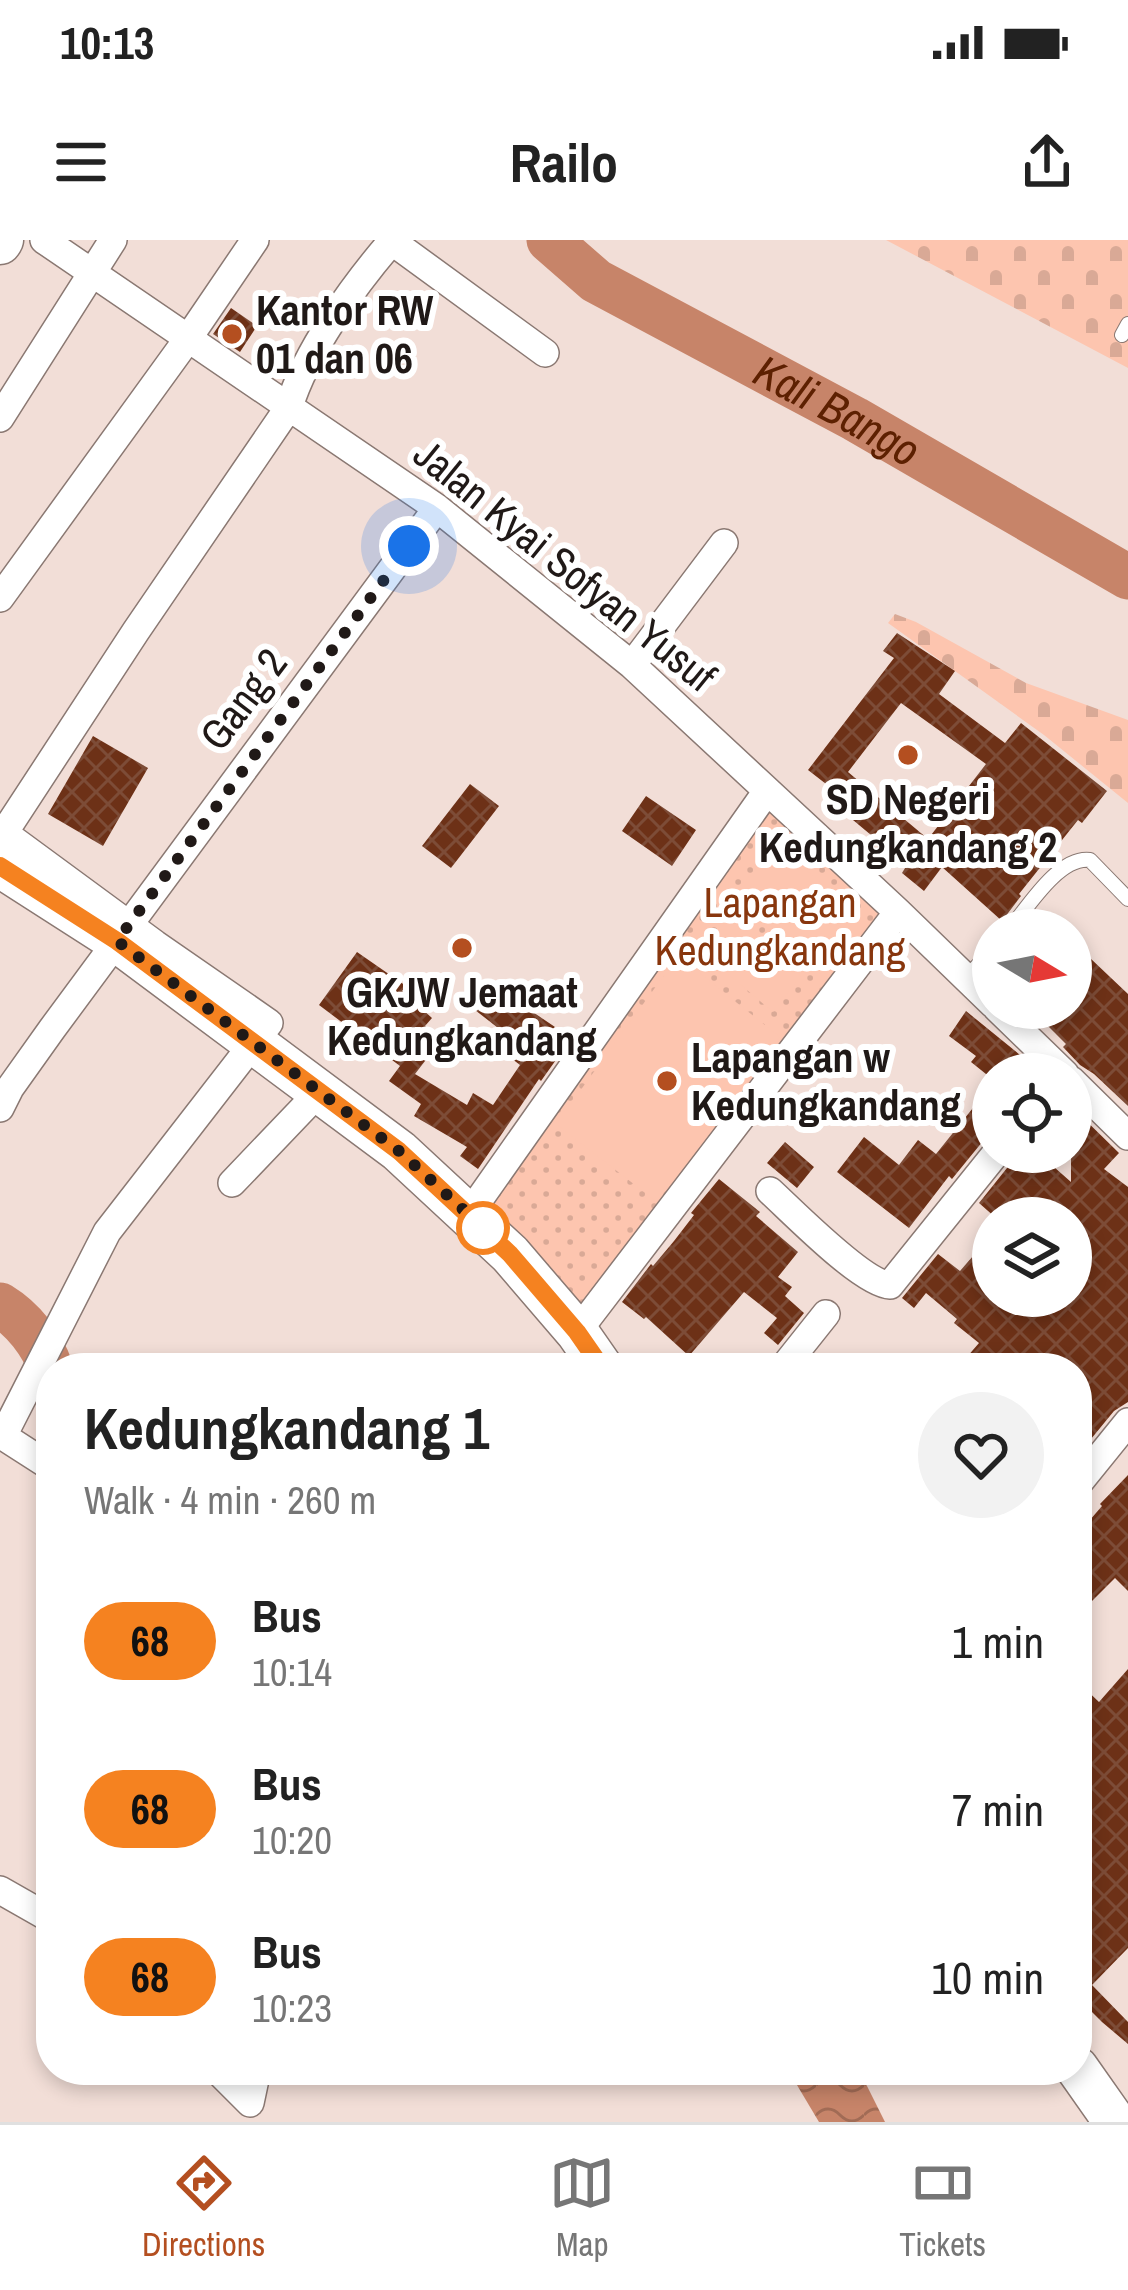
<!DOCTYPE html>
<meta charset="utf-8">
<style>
:root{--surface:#fff;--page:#f2f2f2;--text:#222;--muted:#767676;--line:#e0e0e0;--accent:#b44f20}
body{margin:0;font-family:"Archivo Narrow",sans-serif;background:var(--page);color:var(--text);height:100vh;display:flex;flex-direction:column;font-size:45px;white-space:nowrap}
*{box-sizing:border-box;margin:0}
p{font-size:39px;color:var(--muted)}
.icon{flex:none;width:66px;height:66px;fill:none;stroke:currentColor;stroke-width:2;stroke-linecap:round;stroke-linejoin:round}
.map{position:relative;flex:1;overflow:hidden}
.drawer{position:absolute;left:36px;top:1113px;width:1056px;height:732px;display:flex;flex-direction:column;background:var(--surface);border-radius:48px;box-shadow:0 6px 18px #0003}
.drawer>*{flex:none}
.badge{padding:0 24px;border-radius:39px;font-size:42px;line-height:78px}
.needle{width:78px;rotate:100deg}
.controls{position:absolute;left:972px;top:669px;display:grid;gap:24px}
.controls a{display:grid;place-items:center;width:120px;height:120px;border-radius:50%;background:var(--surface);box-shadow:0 6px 18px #0003;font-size:60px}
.you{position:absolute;width:60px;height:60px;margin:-30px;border:9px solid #fff;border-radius:50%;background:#1a73e8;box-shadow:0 0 0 18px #1a73e833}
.map>.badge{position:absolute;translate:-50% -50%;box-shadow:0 0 0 6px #fff}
.round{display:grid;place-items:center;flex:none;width:126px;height:126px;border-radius:63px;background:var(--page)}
.summary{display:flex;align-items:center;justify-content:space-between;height:204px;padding:0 48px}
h1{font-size:57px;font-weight:700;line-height:90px}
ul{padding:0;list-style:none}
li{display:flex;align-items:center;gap:36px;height:168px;padding:0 48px}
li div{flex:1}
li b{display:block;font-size:45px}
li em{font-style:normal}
li .badge{min-width:132px;font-weight:700;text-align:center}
.status{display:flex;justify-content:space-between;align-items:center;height:84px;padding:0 60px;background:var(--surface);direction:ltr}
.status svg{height:33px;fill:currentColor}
header{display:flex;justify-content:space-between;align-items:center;height:156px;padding:0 48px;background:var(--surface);font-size:54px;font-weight:700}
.menu{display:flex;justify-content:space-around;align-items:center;height:168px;border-top:3px solid var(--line);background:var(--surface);font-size:33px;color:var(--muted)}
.menu a{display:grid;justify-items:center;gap:6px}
.menu .current{color:var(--accent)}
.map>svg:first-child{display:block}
</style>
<div class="status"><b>10:13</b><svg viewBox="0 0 49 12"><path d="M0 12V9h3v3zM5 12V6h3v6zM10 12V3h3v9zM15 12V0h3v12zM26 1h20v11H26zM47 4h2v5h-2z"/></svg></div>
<header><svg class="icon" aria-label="menu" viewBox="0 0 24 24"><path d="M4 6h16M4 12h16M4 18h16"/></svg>Railo<svg class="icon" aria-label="share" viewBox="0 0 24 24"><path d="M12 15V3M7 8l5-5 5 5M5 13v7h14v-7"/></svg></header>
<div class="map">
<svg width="1128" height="1882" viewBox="0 0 1128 1882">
<defs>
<pattern id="green-dots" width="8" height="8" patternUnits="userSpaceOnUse" patternTransform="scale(3)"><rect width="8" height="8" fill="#fdc5af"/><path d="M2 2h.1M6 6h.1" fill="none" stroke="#d9a996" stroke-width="1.8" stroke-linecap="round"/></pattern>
<pattern id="cemetery-stones" width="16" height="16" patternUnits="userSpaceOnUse" patternTransform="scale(3)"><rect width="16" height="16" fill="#fdc5af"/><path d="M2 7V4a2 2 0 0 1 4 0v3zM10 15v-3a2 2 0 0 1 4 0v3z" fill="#d9a996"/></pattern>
<pattern id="water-waves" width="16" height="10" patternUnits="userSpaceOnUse" patternTransform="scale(3)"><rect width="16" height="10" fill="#c78469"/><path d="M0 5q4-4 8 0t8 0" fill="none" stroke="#a16b55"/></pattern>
<pattern id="building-cross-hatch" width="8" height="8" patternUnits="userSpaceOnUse" patternTransform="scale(3)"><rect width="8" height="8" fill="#6d3117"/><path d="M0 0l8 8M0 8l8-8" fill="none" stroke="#7d4c37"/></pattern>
</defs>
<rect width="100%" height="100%" fill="#f2ded7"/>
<!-- green -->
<path fill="url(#green-dots)" d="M770 571 881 676 581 1068 490 964Z"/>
<!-- cemetery -->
<path fill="url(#cemetery-stones)" d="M886 0H1128V128Z
M895 374 916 382 1026 443 1128 480V563L1044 495 888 383Z"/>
<!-- pitch -->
<path fill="#fdc5af" d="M777 603 868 686 824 737 732 657Z
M729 676 801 736 773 772 701 711Z
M678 716 780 797 657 962 556 884Z"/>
<!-- water -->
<path fill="url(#water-waves)" d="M788 1830H859L885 1882H819Z"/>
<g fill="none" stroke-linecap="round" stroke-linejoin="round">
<!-- river -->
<g stroke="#c78469" stroke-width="45">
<path id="s1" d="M549 0 596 41 855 179 1128 337"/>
<path d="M0 1065C23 1079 42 1103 51 1129"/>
</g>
</g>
<!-- building -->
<path fill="url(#building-cross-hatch)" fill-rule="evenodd" d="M231 68 257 86 240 112 213 94Z
M897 393 955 431 939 454 1005 503 1021 483 1107 551 1082 583 1078 580 1019 654 1021 656 1002 681 942 627 924 651 902 633 907 625 841 570 848 561 808 530 894 418 883 411ZM901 463 986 524 928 599 848 532Z
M93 496 148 528 103 606 48 574Z
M470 544 499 566 451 628 422 606Z
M646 556 696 590 672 626 622 591Z
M1071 700 1128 754V866L1094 834 1080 825 1063 807 1066 804 1030 768H1071Z
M357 712 406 746 402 751 432 778 425 786 442 799 415 834 467 865 473 853 493 865 520 825 507 815 516 802 475 770 488 754 508 770 515 760 555 787 546 798 563 810 541 841 539 839 478 929 460 916 467 907 414 876 421 864 389 841 400 826 319 765Z
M966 771 1020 815 1039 834H986L971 822 976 816 949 796Z
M993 843V895L983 901 952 939 949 936 909 988 837 932 864 897 899 925 918 900 936 914Z
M1071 866 1119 913 1104 929 1128 947V1162L1114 1171 1077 1216V1128H976L966 1118 979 1103 954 1083 957 1079 926 1053 914 1068 902 1058 938 1014 960 1031 993 993V1056H1071V978H1033L1018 962 1004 978H996L979 963 1011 923 1015 912H1037L1071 942Z
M785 902 814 927 797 948 767 923Z
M719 939 760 972 756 976 798 1012 778 1037 792 1047 785 1056 804 1073 778 1105 764 1093 777 1078 744 1052 689 1116 646 1077 644 1079 622 1062 651 1024 653 1026 674 1001 694 975 691 973Z
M1128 1235V1351L1115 1338 1077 1376V1295L1102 1266 1100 1264Z
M1128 1429V1708L1092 1745 1128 1782V1804L1102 1782 1079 1759 1077 1761V1441L1099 1462Z"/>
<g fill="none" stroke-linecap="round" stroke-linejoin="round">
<defs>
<path id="lane" d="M1122 95 1128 84
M1009 690C1028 667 1059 616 1090 620L1128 659
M966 738 993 709"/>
<path id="street" d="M44 0 437 268 632 425 898 672 993 764
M390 0 545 113
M0 178 113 0
M0 358 187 100 255 0
M632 425 724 303
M0 590 155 704 269 783 107 992 3 1196 51 1227
M0 599 136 391 289 167C306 111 354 45 392 1
M997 768 1065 834
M1071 840 1128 896
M0 868 10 848 52 789 437 268
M232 943 319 852
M770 951C793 972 863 1044 890 1045L997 912
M469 974 767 551
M577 1092 898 672
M783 1128 826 1074
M1077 1245 1128 1182
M0 1650 51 1679
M217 1830 250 1863 257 1830"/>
<path id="primary" d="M0 3 2 0
M0 626 117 701 399 911 510 1014 577 1092 602 1128
M1077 1828 1115 1882"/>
</defs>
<!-- lane casing -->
<use href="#lane" stroke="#8a7872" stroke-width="16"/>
<!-- street casing -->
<use href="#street" stroke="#8a7872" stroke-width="30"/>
<!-- primary casing -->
<use href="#primary" stroke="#8a7872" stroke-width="45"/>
<!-- lane -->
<use href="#lane" stroke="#fff" stroke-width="14"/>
<!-- street -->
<use href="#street" stroke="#fff" stroke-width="27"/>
<!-- primary -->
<use href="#primary" stroke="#fff" stroke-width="42"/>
</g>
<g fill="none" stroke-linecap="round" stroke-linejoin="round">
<defs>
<path id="line" d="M0 626 117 701 399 911 510 1014 577 1092 602 1128"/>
</defs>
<!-- line casing -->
<use href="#line" stroke="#fff" stroke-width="27"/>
<!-- line -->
<use href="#line" stroke="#f58220" stroke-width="18"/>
<!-- walk -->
<path stroke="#201917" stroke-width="12" stroke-dasharray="0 21.6" d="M409 306 117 701 399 911 490 994 483 988"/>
</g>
<!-- markers -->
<g fill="#b44f20" stroke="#fff" stroke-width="4.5">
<circle cx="232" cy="94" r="12"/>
<circle cx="908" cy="515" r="12"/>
<circle cx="462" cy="708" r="12"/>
<circle cx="667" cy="841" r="12"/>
</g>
<circle fill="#fff" stroke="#f58220" stroke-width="6" cx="483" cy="988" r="24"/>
<g text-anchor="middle" stroke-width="12" stroke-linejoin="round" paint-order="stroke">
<!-- poi labels -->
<g font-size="42" font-weight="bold" fill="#201917" stroke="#fff" text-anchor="start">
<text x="256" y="85">Kantor RW<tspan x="256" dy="48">01 dan 06</tspan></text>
<text x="908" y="574" text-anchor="middle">SD Negeri<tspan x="908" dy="48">Kedungkandang 2</tspan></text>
<text x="462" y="767" text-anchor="middle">GKJW Jemaat<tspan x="462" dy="48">Kedungkandang</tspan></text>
<text x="691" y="832">Lapangan w<tspan x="691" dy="48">Kedungkandang</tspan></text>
</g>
<!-- street labels -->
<g font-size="42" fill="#201917" stroke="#fff">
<text transform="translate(565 325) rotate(39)" y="15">Jalan Kyai Sofyan Yusuf</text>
<text transform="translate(243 459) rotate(-53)" y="15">Gang 2</text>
</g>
<!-- park labels -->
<g font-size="42" fill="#88360d" stroke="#fff">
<text x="780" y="677">Lapangan<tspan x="780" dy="48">Kedungkandang</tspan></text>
</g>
<!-- water labels -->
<g font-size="45" font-style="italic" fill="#5d2001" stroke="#fff">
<text dy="16" stroke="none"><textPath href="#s1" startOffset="336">Kali Bango</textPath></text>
</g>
</g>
</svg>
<div class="controls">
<a><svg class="needle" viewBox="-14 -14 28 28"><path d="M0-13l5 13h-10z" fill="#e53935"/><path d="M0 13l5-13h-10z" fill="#767676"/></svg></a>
<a><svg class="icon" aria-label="locate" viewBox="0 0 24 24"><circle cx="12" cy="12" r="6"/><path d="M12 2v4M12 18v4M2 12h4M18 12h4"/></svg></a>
<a><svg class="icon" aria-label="layers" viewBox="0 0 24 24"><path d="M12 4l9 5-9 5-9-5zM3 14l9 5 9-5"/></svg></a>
</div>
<div class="you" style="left:409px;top:306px"></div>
<section class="drawer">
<div class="summary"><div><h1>Kedungkandang 1</h1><p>Walk · 4 min · 260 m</p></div><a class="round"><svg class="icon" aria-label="heart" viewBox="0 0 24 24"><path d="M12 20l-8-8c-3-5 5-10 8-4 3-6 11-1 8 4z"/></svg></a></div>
<ul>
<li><span class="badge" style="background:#f58220;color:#111">68</span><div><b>Bus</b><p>10:14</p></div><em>1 min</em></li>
<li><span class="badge" style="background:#f58220;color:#111">68</span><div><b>Bus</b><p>10:20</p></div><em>7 min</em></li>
<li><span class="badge" style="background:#f58220;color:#111">68</span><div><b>Bus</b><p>10:23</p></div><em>10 min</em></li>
</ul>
</section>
</div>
<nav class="menu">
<a class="current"><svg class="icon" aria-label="directions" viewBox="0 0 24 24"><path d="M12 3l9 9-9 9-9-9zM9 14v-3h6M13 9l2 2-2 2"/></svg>Directions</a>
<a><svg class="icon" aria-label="map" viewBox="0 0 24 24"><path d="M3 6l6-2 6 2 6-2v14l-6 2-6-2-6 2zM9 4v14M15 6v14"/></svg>Map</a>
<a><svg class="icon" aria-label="tickets" viewBox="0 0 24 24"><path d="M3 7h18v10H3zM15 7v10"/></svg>Tickets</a>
</nav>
